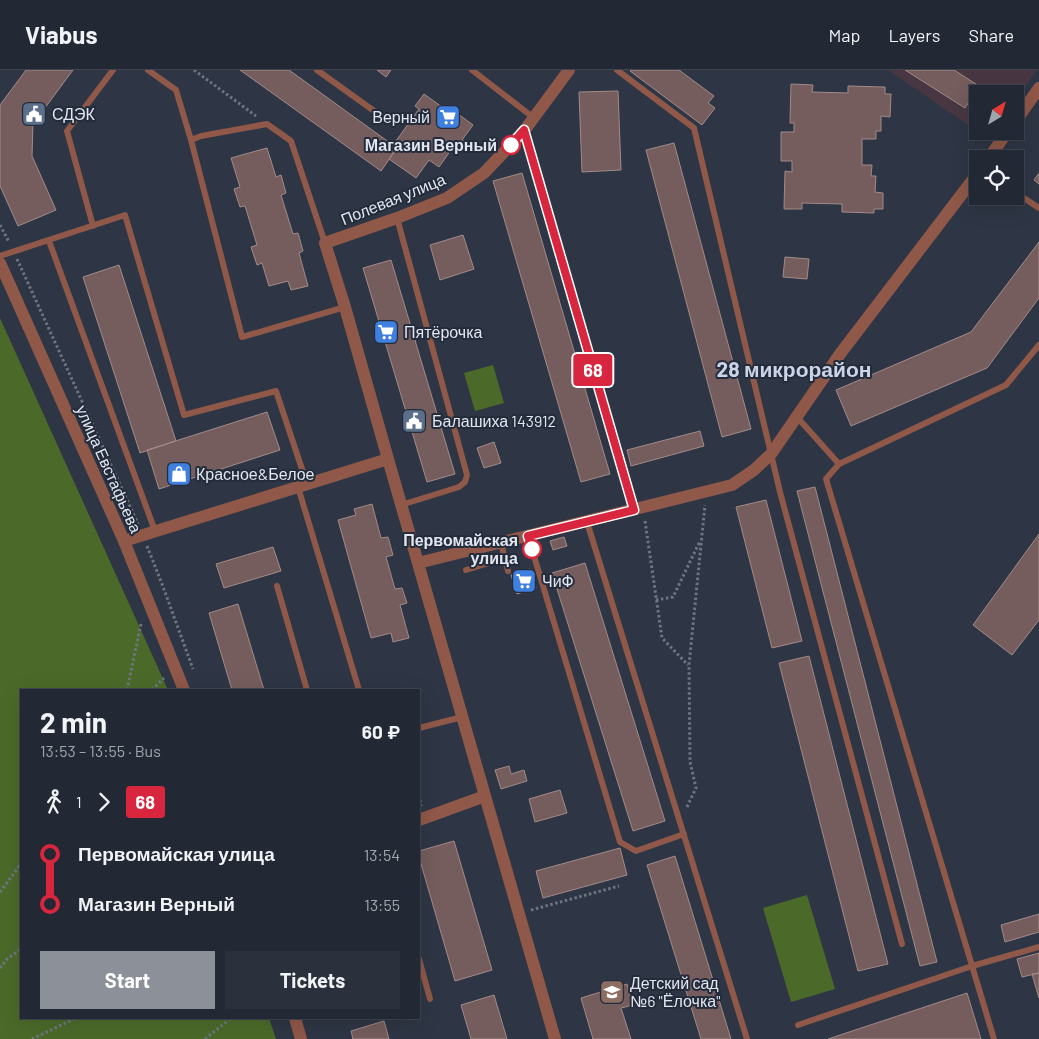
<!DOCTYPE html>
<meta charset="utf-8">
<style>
:root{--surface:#222834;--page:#2a303c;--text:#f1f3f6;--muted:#a2a6ac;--line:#3f444f;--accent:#8c9099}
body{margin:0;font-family:Barlow,sans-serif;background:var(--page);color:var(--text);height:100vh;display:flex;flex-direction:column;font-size:19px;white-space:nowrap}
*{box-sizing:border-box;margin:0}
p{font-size:16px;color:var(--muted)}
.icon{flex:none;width:28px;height:28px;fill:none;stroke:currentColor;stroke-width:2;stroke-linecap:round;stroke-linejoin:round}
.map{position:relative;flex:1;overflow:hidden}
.sheet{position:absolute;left:20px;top:619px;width:400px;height:330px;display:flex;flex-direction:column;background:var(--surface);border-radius:0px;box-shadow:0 5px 20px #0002,0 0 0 1px var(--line)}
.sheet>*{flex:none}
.badge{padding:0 10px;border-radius:4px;font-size:18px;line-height:32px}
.needle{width:32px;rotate:37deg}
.buttons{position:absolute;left:969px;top:15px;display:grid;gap:10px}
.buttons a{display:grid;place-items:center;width:55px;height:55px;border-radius:0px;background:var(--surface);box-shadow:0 5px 20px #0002,0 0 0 1px var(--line);font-size:25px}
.map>.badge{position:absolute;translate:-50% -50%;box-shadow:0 0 0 2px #fff}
.legs{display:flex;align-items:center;gap:8px;height:55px;padding:0 20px;font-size:16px}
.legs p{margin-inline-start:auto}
.overview{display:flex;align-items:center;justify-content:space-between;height:85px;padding:0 20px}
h1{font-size:28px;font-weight:700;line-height:38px}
.action{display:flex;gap:10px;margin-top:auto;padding:10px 20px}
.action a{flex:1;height:58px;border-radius:0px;background:var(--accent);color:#fff;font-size:20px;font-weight:700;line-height:58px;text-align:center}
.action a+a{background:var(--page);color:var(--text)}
ul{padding:0 20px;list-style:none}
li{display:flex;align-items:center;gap:18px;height:50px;font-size:19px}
li i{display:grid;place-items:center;width:8px;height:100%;margin:0 6px;background:currentColor}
li i::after{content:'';width:12px;height:12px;margin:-6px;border:4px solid;border-radius:50%;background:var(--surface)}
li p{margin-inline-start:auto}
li:first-child i{background:linear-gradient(#0000 50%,currentColor 0)}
li:last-child i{background:linear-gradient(currentColor 50%,#0000 0)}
header{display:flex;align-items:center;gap:30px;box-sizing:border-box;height:70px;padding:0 25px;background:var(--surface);border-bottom:1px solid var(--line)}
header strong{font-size:24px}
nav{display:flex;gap:28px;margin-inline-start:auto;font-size:18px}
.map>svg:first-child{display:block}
</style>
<header>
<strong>Viabus</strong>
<nav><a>Map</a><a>Layers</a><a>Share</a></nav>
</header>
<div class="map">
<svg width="1039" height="969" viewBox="0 0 1039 969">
<rect width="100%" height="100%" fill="#2e3645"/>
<!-- commercial -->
<path fill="#483743" d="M888 0H1037L1015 30V24H978L977 61Z"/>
<!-- green -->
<path fill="#4b6a29" d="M0 248 168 620H21V948H269L276 969H0Z
M493 295 504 333 475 341 464 303Z
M807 825 835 919 791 932 763 838Z"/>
<!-- building -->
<path fill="#745d5c" stroke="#a38a89" d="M26 0H73L33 54 32 86 56 140 18 156 0 116V35Z
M240 0H289L397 78 381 101Z
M377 0H391L386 7Z
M631 0H679L714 26 708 33 715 38 702 55 630 1Z
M905 0H954L979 16 965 38Z
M791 14 813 15 812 22 848 23V16L885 17V24H891L890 47 881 46V61H876V69H862V95H872L871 106H876L875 122 883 123V139H874V143L842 142V134L802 133V139H784L785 101 792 102V91H781V62H794V53H790Z
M618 21 621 100 582 102 579 22Z
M424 24 456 47 458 44 473 55 462 70 466 72 457 84 451 80 439 97 429 90 416 108 389 89 397 78 393 75 419 39 415 36Z
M674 73 751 359 722 367 646 80Z
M267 78 276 107 281 105 286 123 281 125 293 164 298 163 303 181 299 183 308 216 291 220 288 211 269 216 262 193 257 195 251 177 257 175 245 136 240 137 234 119 240 117 231 88Z
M522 103 610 404 581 412 493 111Z
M1039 103V114L1034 110Z
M463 165 474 199 440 210 430 175Z
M1039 172V228L987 298 851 356 836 320 971 262Z
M785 187 809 189 807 209 783 207Z
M391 190 455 404 427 412 363 198Z
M119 195 176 371 140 383 83 207Z
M267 342 280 380 159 419 147 380Z
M700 361 704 376 631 396 627 380Z
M494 372 501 393 484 398 477 378Z
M815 417 937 892 920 896 797 421Z
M766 430 802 571 772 578 736 437Z
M372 434 381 468 388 467 393 485 386 487 395 519 402 518 407 533 400 535 409 568 393 572 391 563 371 568 338 450 356 445 354 439Z
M1039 464V550L1012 585 973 555Z
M564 467 567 476 553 480 550 471Z
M273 477 281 501 224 518 216 494Z
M585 493 665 751 633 761 552 503Z
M530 499 536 518 517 524 511 505Z
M238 534 264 620H232L209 543Z
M809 586 888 894 858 901 779 593Z
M509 696 511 704 524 700 527 711 501 719 495 700Z
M560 720 567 743 535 752 529 729Z
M454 771 492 900 455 911 419 787V781Z
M620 778 627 805 543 828 536 801Z
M675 786 731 969H701L647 795Z
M1039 844V862L1005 872 1001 855Z
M1039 883V903L1022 907 1017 889Z
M1039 903V928L1032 904Z
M627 914 633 935 621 938 631 969H593L581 928Z
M967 923 981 969H828Z
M494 925 507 969H471L461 935Z
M384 951 389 969H353L351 961Z"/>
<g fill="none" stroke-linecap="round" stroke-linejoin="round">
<!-- path -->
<path stroke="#6e7582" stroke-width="3" stroke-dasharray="2.5 2.5" stroke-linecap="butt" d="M194 0 256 46
M0 155 9 172
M17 189 138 454
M645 451 662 568 688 595
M147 476 162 514 193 599
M656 530 673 527 700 471
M127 620 141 554
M152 620 164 608
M419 725 421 736
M687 737 696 718 690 692 689 595 705 435
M0 822 21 794
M531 840 619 816
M0 898 7 889 21 879
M32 969 76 948
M205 969 231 948"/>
<!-- lane -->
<path stroke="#8f5848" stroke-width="6" d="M148 0 176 20 191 70
M317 0 388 51
M472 0 534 48
M617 0 694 58 780 422 902 874
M524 61 634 440
M1015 122 1039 138
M397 148 467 405 465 412 459 417 401 435
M93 156 67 61 113 0
M49 171 155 461
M325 173 291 71 267 54 201 66 191 70 242 267 345 237
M0 186 125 145 184 345 276 321 307 414
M797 347 839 394 1006 315 1039 275
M839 394 826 409 994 969
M298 417 359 620
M587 452 747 969
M528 466 620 772 636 781 684 764
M501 473 508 501
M466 500 505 488
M277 516 307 620
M419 658 462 647
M419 889 430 929
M798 955 972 896 1039 877"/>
<!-- street -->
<path stroke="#8f5848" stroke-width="12" d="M1015 52 1039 18
M988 89 1008 61
M0 193 124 471 184 620
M124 471 388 389
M418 493 732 415 754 400 771 384 840 284 978 103
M419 750 485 726
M295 948 301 969
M555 969 388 389 345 237 325 173 397 148 447 128 484 103 524 61 569 0"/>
</g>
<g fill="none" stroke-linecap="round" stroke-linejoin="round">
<defs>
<path id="line-1" d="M511 75 524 60 634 440 528 466 532 479"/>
</defs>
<!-- line-1 casing -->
<use href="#line-1" stroke="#fff" stroke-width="11"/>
<!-- line-1 -->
<use href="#line-1" stroke="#d7263d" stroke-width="8"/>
</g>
<!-- icons -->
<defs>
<symbol id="civic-square" viewBox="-11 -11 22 22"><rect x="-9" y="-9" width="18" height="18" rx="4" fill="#5c6f8a" stroke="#242c3b"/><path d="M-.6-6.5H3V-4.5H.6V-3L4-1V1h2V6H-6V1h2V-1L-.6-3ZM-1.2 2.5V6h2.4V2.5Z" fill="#fff"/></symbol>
<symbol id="supermarket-square" viewBox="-11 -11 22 22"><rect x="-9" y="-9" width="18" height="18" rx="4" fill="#3f7fe0" stroke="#242c3b"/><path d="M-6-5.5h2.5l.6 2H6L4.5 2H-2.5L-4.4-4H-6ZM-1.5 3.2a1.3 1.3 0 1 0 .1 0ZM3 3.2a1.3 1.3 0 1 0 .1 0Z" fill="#fff"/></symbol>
<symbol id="shop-square" viewBox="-11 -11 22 22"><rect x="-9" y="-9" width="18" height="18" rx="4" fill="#3f7fe0" stroke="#242c3b"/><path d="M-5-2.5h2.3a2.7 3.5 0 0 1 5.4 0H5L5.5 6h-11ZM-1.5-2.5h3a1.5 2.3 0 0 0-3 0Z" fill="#fff"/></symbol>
<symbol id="school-square" viewBox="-11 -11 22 22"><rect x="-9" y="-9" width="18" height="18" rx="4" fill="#8d6e63" stroke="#242c3b"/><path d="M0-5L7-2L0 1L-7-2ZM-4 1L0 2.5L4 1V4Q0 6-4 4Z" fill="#fff"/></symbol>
</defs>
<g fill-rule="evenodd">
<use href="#civic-square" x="20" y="30" width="28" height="28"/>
<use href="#supermarket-square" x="434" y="33" width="28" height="28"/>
<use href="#supermarket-square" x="372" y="248" width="28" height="28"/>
<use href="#civic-square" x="400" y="337" width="28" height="28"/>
<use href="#shop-square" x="165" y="390" width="28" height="28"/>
<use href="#supermarket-square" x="510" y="497" width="28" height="28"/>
<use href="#school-square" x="598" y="908" width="28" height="28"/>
</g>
<!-- markers -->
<g fill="#fff" stroke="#d7263d" stroke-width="2.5">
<circle cx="511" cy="75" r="9"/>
<circle cx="532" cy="479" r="9"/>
</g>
<g text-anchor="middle" stroke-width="4" stroke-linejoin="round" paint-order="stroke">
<!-- poi labels -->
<g font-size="16" fill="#e1e6f0" stroke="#242c3b" text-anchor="start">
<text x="52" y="50">СДЭК</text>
<text x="430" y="53" text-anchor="end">Верный</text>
<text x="404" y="268">Пятёрочка</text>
<text x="432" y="357">Балашиха 143912</text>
<text x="196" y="410">Красное&amp;Белое</text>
<text x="542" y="517">ЧиФ</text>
<text x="630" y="919">Детский сад<tspan x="630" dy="18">№6 "Ёлочка"</tspan></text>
</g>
<!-- stop labels -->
<g font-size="16" font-weight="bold" fill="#e1e6f0" stroke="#242c3b" text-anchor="end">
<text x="497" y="81">Магазин Верный</text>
<text x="518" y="476">Первомайская<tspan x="518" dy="18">улица</tspan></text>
</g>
<!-- street labels -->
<g font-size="16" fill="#e1e6f0" stroke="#242c3b">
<text transform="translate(393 129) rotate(-22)" y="6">Полевая улица</text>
<text transform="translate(109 399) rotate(66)" y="6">улица Евстафьева</text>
</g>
<!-- district labels -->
<g font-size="21" font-weight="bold" fill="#cbd5e9" stroke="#242c3b">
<text x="794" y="307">28 микрорайон</text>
</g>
</g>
</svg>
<div class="buttons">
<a><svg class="needle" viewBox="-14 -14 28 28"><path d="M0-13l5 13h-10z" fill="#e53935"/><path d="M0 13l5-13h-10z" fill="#a2a6ac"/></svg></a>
<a><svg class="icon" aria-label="locate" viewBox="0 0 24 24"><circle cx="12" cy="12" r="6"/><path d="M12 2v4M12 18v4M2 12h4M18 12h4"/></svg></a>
</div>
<b class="badge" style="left:593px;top:300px;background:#d7263d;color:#fff">68</b>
<section class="sheet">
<div class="overview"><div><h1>2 min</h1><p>13:53 – 13:55 · Bus</p></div><b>60 ₽</b></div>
<div class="legs"><svg class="icon" aria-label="walk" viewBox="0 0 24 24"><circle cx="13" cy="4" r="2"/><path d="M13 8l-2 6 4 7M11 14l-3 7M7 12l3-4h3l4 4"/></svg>1<svg class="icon" aria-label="forward" viewBox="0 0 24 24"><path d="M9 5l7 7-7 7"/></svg><b class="badge" style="background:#d7263d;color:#fff">68</b></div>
<ul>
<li><i style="color:#d7263d"></i><b>Первомайская улица</b><p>13:54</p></li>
<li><i style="color:#d7263d"></i><b>Магазин Верный</b><p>13:55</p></li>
</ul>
<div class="action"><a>Start</a><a>Tickets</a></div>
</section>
</div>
